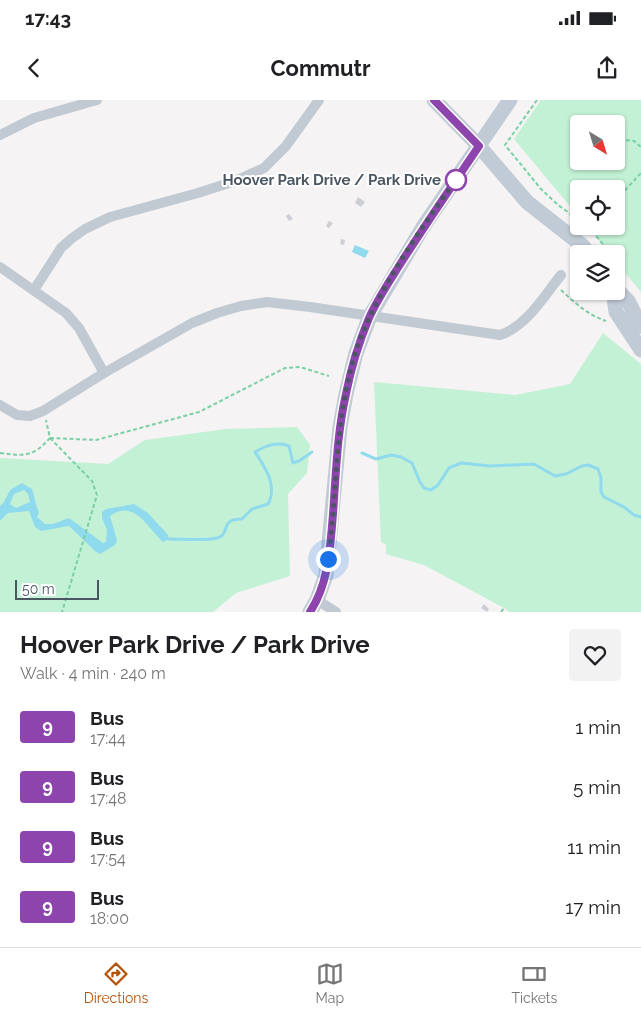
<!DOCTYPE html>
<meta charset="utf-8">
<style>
:root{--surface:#fff;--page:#f2f2f2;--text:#202124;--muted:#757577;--line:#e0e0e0;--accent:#b45309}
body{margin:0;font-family:Raleway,sans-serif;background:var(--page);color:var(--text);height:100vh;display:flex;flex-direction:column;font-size:19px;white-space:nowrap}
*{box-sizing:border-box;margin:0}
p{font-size:16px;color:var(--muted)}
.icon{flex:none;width:28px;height:28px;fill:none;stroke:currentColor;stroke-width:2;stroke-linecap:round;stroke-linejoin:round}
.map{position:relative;height:512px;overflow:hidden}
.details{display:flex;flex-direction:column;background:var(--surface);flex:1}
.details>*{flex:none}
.badge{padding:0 10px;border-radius:4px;font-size:18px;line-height:32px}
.needle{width:32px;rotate:142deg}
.buttons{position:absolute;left:570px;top:15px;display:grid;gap:10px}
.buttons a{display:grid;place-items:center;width:55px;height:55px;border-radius:5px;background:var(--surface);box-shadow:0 1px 4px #0004;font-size:25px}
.scale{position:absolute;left:15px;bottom:12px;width:84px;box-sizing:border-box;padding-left:5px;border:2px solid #4a5661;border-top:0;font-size:14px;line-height:18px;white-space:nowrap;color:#4a5661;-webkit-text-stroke:4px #fff;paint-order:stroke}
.you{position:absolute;width:25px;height:25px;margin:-12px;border:4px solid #fff;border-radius:50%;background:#1a73e8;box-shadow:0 0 0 8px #1a73e833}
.map>.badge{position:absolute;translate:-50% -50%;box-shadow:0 0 0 2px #fff}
.round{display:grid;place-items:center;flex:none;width:52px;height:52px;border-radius:5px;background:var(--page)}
.head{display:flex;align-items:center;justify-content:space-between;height:85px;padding:0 20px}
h1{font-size:24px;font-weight:700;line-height:38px}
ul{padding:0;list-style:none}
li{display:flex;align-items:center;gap:15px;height:60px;padding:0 20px}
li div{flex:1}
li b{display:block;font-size:19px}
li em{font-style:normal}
li .badge{min-width:55px;font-weight:700;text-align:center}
.status{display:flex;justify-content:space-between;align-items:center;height:35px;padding:0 25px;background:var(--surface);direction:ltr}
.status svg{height:14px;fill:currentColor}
header{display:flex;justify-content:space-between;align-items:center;height:65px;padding:0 20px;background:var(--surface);font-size:22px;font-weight:700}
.dock{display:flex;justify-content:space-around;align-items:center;height:70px;border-top:1px solid var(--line);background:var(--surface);font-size:14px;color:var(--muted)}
.dock a{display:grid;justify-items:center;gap:2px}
.dock .active{color:var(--accent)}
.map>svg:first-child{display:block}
</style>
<div class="status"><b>17:43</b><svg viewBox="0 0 49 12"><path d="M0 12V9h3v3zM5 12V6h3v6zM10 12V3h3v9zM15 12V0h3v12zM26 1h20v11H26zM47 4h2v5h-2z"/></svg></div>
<header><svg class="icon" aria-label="back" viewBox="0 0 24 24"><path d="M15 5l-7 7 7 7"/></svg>Commutr<svg class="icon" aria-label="share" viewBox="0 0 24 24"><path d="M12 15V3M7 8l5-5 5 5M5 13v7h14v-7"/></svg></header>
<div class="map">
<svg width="641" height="512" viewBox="0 0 641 512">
<rect width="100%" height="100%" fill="#f5f3f3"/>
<!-- green -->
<path fill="#c3f1d5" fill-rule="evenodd" d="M541 0H641V192L616 162V154H610L587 126H616V89H579V117L514 39ZM579 24H616V61H579Z
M603 233 641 264V512H509L506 509 424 465 386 454V445L381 442 374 282 515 295 570 284Z
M297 327 310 345 307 373 288 394 290 476 236 493 213 512H0V358L108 364 145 340 226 329Z"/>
<!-- water -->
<path fill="#90daee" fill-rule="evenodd" d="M355 145 369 151 365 158 352 152Z
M22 383 32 389C35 397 35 404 39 412L37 417 45 424H53L69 418 103 443 106 442 107 430 102 418V412L106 409 134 404 148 413 168 435 169 439 163 442C148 428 134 398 110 416L117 440 115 445 100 454 96 452 69 426 41 431 35 427 29 411 8 413 0 421V406L4 402 10 390ZM24 390 28 394 30 402 16 408 10 404 14 394Z"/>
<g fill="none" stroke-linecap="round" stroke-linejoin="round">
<!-- stream -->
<path stroke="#90daee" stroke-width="3" d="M362 353 376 359 391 355 401 357 412 363 420 382 424 388 431 390 438 385 449 368 461 363 490 366 534 364 555 376 566 374 582 366 588 365 598 369 601 378V392L604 397 624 407 634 415 641 417
M169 439C182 439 205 441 217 438 232 434 218 419 242 419L252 409 268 404C278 386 265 367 255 352 264 346 278 341 289 346L293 363 299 361 312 352"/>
</g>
<!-- building -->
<path fill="#cdcfd5" d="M358 97 365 102 361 107 355 103Z
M289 114 293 119 289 121 286 116Z
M329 121 333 123 329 128 326 126Z
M341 139 345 140 344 145 340 144Z
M484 504 489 509 487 512 481 508Z"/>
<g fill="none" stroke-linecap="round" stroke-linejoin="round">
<!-- path -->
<path stroke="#7ad0a6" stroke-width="2" stroke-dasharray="4 2.5" stroke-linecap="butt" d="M537 0 505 45 541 89 558 105 579 120
M616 48 625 40 634 41 641 47
M616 82 625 90
M616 100 641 73
M588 126 611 154
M616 162 625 177
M561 190C575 203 588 215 606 221
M50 338 96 340 199 312 285 268 300 267 329 276
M50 338 92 381 97 395 62 512
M0 353C25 356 33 357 50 338L46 320
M501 512 504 508"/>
<!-- street -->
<path stroke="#c1cad2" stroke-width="10" d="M0 35 34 18 97 0
M0 167 66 213 79 228 104 273
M34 190 61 148 71 139 85 129 110 117 198 93 235 81 264 68 286 46 319 0
M0 305 17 315 30 316 43 311 104 273 192 223 217 213 241 206 267 202 310 207 500 235C527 226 544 196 561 175
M317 500 336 512"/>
<!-- secondary -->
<path stroke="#c1cbd6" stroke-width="15" d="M434 0 479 46 527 102 583 146 589 154
M616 188 628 201 641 226
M613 191 616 212 641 250
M310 512 317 500 326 475 340 327 346 294 356 253 370 216 423 127 510 0"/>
</g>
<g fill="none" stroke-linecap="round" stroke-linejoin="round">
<defs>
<path id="line" d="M310 512C329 483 330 448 333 414 336 374 337 333 346 294 351 268 359 242 369 218 377 200 389 182 399 166 425 125 452 86 479 46L434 0"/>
</defs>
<!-- line casing -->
<use href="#line" stroke="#fff" stroke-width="11"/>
<!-- line -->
<use href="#line" stroke="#8e44ad" stroke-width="8"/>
<!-- walk -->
<path stroke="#4a5661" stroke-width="5" stroke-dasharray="0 9" d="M328 459C336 405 335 349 345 296 350 269 358 240 370 216 393 169 425 122 456 80"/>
</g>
<!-- markers -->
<circle fill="#fff" stroke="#8e44ad" stroke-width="2.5" cx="456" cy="80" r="10"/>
<g text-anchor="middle" stroke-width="4" stroke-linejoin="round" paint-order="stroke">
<!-- stop labels -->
<g font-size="15" font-weight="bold" fill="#4a5661" stroke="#fff" text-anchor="end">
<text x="441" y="85">Hoover Park Drive / Park Drive</text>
</g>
</g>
</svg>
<div class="buttons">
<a><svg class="needle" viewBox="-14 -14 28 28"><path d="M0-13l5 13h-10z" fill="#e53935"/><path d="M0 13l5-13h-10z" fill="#757577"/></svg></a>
<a><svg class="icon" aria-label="locate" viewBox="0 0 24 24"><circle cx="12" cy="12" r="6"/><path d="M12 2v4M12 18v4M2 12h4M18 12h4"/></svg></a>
<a><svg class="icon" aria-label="layers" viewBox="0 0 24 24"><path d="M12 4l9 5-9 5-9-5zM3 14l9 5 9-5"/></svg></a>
</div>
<div class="scale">50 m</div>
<div class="you" style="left:328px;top:459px"></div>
</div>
<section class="details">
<div class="head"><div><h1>Hoover Park Drive / Park Drive</h1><p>Walk · 4 min · 240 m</p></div><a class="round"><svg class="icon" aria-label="heart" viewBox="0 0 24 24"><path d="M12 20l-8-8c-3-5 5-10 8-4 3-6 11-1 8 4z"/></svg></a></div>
<ul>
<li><span class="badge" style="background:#8e44ad;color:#fff">9</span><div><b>Bus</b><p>17:44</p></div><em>1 min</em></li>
<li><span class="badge" style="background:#8e44ad;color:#fff">9</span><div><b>Bus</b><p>17:48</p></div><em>5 min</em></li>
<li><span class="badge" style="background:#8e44ad;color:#fff">9</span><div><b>Bus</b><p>17:54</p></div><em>11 min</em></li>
<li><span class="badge" style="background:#8e44ad;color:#fff">9</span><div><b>Bus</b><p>18:00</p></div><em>17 min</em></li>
</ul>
</section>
<nav class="dock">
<a class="active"><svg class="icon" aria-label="directions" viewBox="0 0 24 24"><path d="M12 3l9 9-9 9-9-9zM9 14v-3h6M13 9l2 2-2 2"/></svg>Directions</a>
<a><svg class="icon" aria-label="map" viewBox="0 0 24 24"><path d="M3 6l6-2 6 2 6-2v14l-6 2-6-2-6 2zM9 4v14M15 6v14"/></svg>Map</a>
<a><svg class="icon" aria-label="tickets" viewBox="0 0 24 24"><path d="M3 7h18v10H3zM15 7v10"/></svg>Tickets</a>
</nav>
